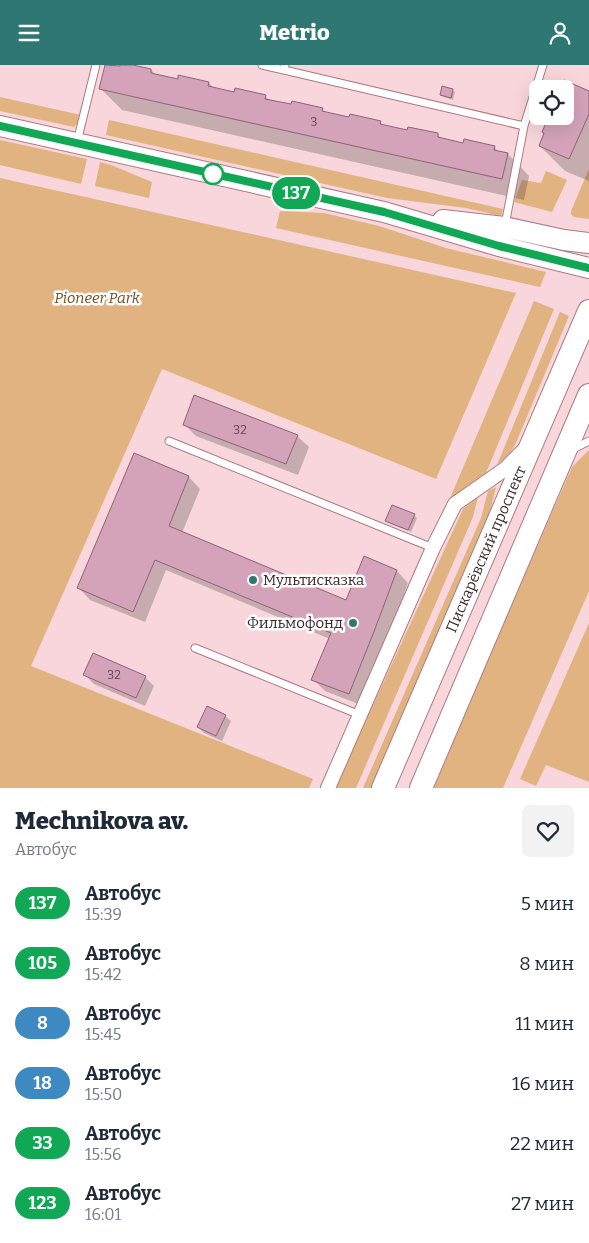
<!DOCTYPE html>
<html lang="ru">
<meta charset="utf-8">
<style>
:root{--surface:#fff;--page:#f2f2f3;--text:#1f2937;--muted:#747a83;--accent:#2f7772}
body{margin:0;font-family:Bitter,serif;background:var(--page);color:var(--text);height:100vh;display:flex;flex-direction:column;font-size:19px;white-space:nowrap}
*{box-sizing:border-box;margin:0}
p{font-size:16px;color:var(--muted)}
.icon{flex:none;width:28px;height:28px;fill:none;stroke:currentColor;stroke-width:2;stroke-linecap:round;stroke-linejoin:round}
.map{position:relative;height:723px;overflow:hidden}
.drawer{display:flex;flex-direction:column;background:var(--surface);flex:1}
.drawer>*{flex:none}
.badge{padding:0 10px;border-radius:16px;font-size:18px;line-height:32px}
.fabs{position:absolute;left:529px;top:15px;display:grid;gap:10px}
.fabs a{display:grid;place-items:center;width:45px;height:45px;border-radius:8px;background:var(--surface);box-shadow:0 5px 20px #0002;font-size:25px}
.map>.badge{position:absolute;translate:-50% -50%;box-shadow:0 0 0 2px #fff}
.round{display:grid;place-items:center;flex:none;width:52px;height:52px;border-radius:8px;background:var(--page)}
.summary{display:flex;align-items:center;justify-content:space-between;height:85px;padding:0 15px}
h1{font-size:24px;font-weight:800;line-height:38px}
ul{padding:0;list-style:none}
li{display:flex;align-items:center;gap:15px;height:60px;padding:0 15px}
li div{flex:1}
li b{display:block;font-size:19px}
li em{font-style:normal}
li .badge{min-width:55px;font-weight:700;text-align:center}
header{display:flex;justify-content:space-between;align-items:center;height:65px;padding:0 15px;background:var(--accent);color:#fff;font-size:22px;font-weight:800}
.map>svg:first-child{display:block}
</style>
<header><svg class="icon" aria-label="menu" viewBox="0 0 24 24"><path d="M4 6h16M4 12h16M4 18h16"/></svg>Metrio<svg class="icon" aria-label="person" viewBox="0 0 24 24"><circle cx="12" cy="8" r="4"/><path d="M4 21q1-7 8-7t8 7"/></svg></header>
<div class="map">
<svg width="589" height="723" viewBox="0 0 589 723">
<rect width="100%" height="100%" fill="#f8d6db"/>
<!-- green -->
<path fill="#e1b381" d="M0 32 81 50 79 57 74 62 0 46Z
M109 55 503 144 501 151 466 143 387 133 106 70Z
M0 75 87 94 81 119 0 100Z
M100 97 111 100 152 117 149 133 95 121Z
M589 104V154L574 152 571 149V146Z
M546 106 567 115 552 147 514 137 522 115 541 118Z
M0 113 516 228 436 414 162 304 31 601 313 714 309 723H0Z
M280 146 324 148 379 161 446 183 546 207 540 222 276 163Z
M534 236 554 244 486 408 467 421 448 438Z
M560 247 569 251 516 378 511 387 497 400Z
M589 385V526L503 723H434L481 610 572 402Z
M496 422 487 459 373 723H363L481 453 488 426Z
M478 432 473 452 356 723H335L463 444Z
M589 558V717L546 700 536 721 520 714Z"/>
<!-- shadow -->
<path fill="#0003" d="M106 0 121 3V0H127L151 5 156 10 178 15 209 18 214 23 235 28 265 31 270 36 322 44 327 49 380 57 385 62 408 67 438 70 443 75 464 79 494 82 499 87 508 89 529 111 524 135 122 45 101 24Z
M565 17 589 28V116L565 106 540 81 565 51Z
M453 25 455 27 453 35 444 32 441 30Z
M184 359 297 371 309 382 298 410 196 371Z
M134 390 189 412 200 424 182 468 346 536 397 506 408 518 387 576 361 640 325 626 313 614 330 574 166 505 145 557 90 535 79 523Z
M392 441 414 450 417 453 411 467 389 458 386 455Z
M85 610 145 612 154 621 145 641 94 619Z
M225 651 231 656 222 676 204 668 198 662Z"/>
<!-- building -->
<path fill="#d4a3ba" stroke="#8e6278" d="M105 0 120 1V0H133L151 4V8L178 14V10L209 17 208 21 234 27 235 23 266 30 265 34 291 39 292 36 323 43 322 46 335 49 349 52 350 49 381 56 380 59 407 65 408 62 438 68V72L463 78 464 74 495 81 494 85 508 88 502 114 99 24Z
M564 15 589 26V49L569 94 539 81 544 68 542 67 549 51H565V24H561Z
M442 21 453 24 451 33 440 30Z
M194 330 298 370 286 399 183 360Z
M134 388 189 411 169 461 346 535 364 491 397 505 375 564 349 629 311 615 331 568 155 495 133 547 77 523Z
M392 440 415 449 408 465 385 456Z
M93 588 146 611 136 633 83 610Z
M207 641 226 650 216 671 197 662Z"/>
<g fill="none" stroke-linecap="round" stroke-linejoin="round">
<defs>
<path id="lane" d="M262 0 284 5 285 0
M284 5 524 61 505 160
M524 61 543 0
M77 77 96 0
M169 376 433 483
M573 384 589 376
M195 583 360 650"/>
<path id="street" d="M328 723 433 483 455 439 505 404 525 384"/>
<path id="secondary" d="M0 61 384 147 499 181 589 203
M443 155 504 162 564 175 589 178"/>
<g id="primary">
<path id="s1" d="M383 723 589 246"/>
<path d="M421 723 589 330"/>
</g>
</defs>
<!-- lane casing -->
<use href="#lane" stroke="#ad7982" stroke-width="9"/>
<!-- street casing -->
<use href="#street" stroke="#ad7982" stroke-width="16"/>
<!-- secondary casing -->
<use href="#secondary" stroke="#ad7982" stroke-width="22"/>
<!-- primary casing -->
<use href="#primary" stroke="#ad7982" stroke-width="24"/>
<!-- lane -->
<use href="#lane" stroke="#fff" stroke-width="7"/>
<!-- street -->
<use href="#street" stroke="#fff" stroke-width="14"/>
<!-- secondary -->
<use href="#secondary" stroke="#fff" stroke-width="20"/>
<!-- primary -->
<use href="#primary" stroke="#fff" stroke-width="22"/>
</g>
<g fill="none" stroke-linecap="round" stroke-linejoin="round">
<defs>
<path id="line" d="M0 61 384 147 499 181 589 203"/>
</defs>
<!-- line casing -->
<use href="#line" stroke="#fff" stroke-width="11"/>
<!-- line -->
<use href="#line" stroke="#10a855" stroke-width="8"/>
</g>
<!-- markers -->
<circle fill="#fff" stroke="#10a855" stroke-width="2.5" cx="213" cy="109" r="10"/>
<g fill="#2f7772" stroke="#fff" stroke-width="2">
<circle cx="253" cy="515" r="5"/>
<circle cx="353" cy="558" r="5"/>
</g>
<g text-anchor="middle" stroke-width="5" stroke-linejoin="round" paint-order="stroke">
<!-- number labels -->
<g font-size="12" fill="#63474f">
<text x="314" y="61">3</text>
<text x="240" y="369">32</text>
<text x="114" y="614">32</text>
</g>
<!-- park labels -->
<g font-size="15" font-style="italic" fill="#754e1e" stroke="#fff">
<text x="97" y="238">Pioneer Park</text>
</g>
<!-- street labels -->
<g font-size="15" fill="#3d282b" stroke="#fff">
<text dy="5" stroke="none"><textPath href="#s1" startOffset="260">Пискарёвский проспект</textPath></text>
</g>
<!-- poi labels -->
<g font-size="15" fill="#3d282b" stroke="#fff" text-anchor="start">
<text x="263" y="520">Мультисказка</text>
<text x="343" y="563" text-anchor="end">Фильмофонд</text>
</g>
</g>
</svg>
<div class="fabs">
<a><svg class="icon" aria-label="locate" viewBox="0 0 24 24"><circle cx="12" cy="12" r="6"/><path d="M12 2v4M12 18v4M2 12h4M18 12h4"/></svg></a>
</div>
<b class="badge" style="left:296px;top:128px;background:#10a855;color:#fff">137</b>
</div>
<section class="drawer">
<div class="summary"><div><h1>Mechnikova av.</h1><p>Автобус</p></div><a class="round"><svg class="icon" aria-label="heart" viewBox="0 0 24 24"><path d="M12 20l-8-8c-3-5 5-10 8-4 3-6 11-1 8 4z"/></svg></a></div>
<ul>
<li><span class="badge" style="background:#10a855;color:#fff">137</span><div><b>Автобус</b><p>15:39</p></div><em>5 мин</em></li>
<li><span class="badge" style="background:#10a855;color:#fff">105</span><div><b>Автобус</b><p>15:42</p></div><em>8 мин</em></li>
<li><span class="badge" style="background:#3d8ac2;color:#fff">8</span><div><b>Автобус</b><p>15:45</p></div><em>11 мин</em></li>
<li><span class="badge" style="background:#3d8ac2;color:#fff">18</span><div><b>Автобус</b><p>15:50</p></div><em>16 мин</em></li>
<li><span class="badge" style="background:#10a855;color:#fff">33</span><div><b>Автобус</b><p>15:56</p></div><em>22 мин</em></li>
<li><span class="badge" style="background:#10a855;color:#fff">123</span><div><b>Автобус</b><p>16:01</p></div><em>27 мин</em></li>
</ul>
</section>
